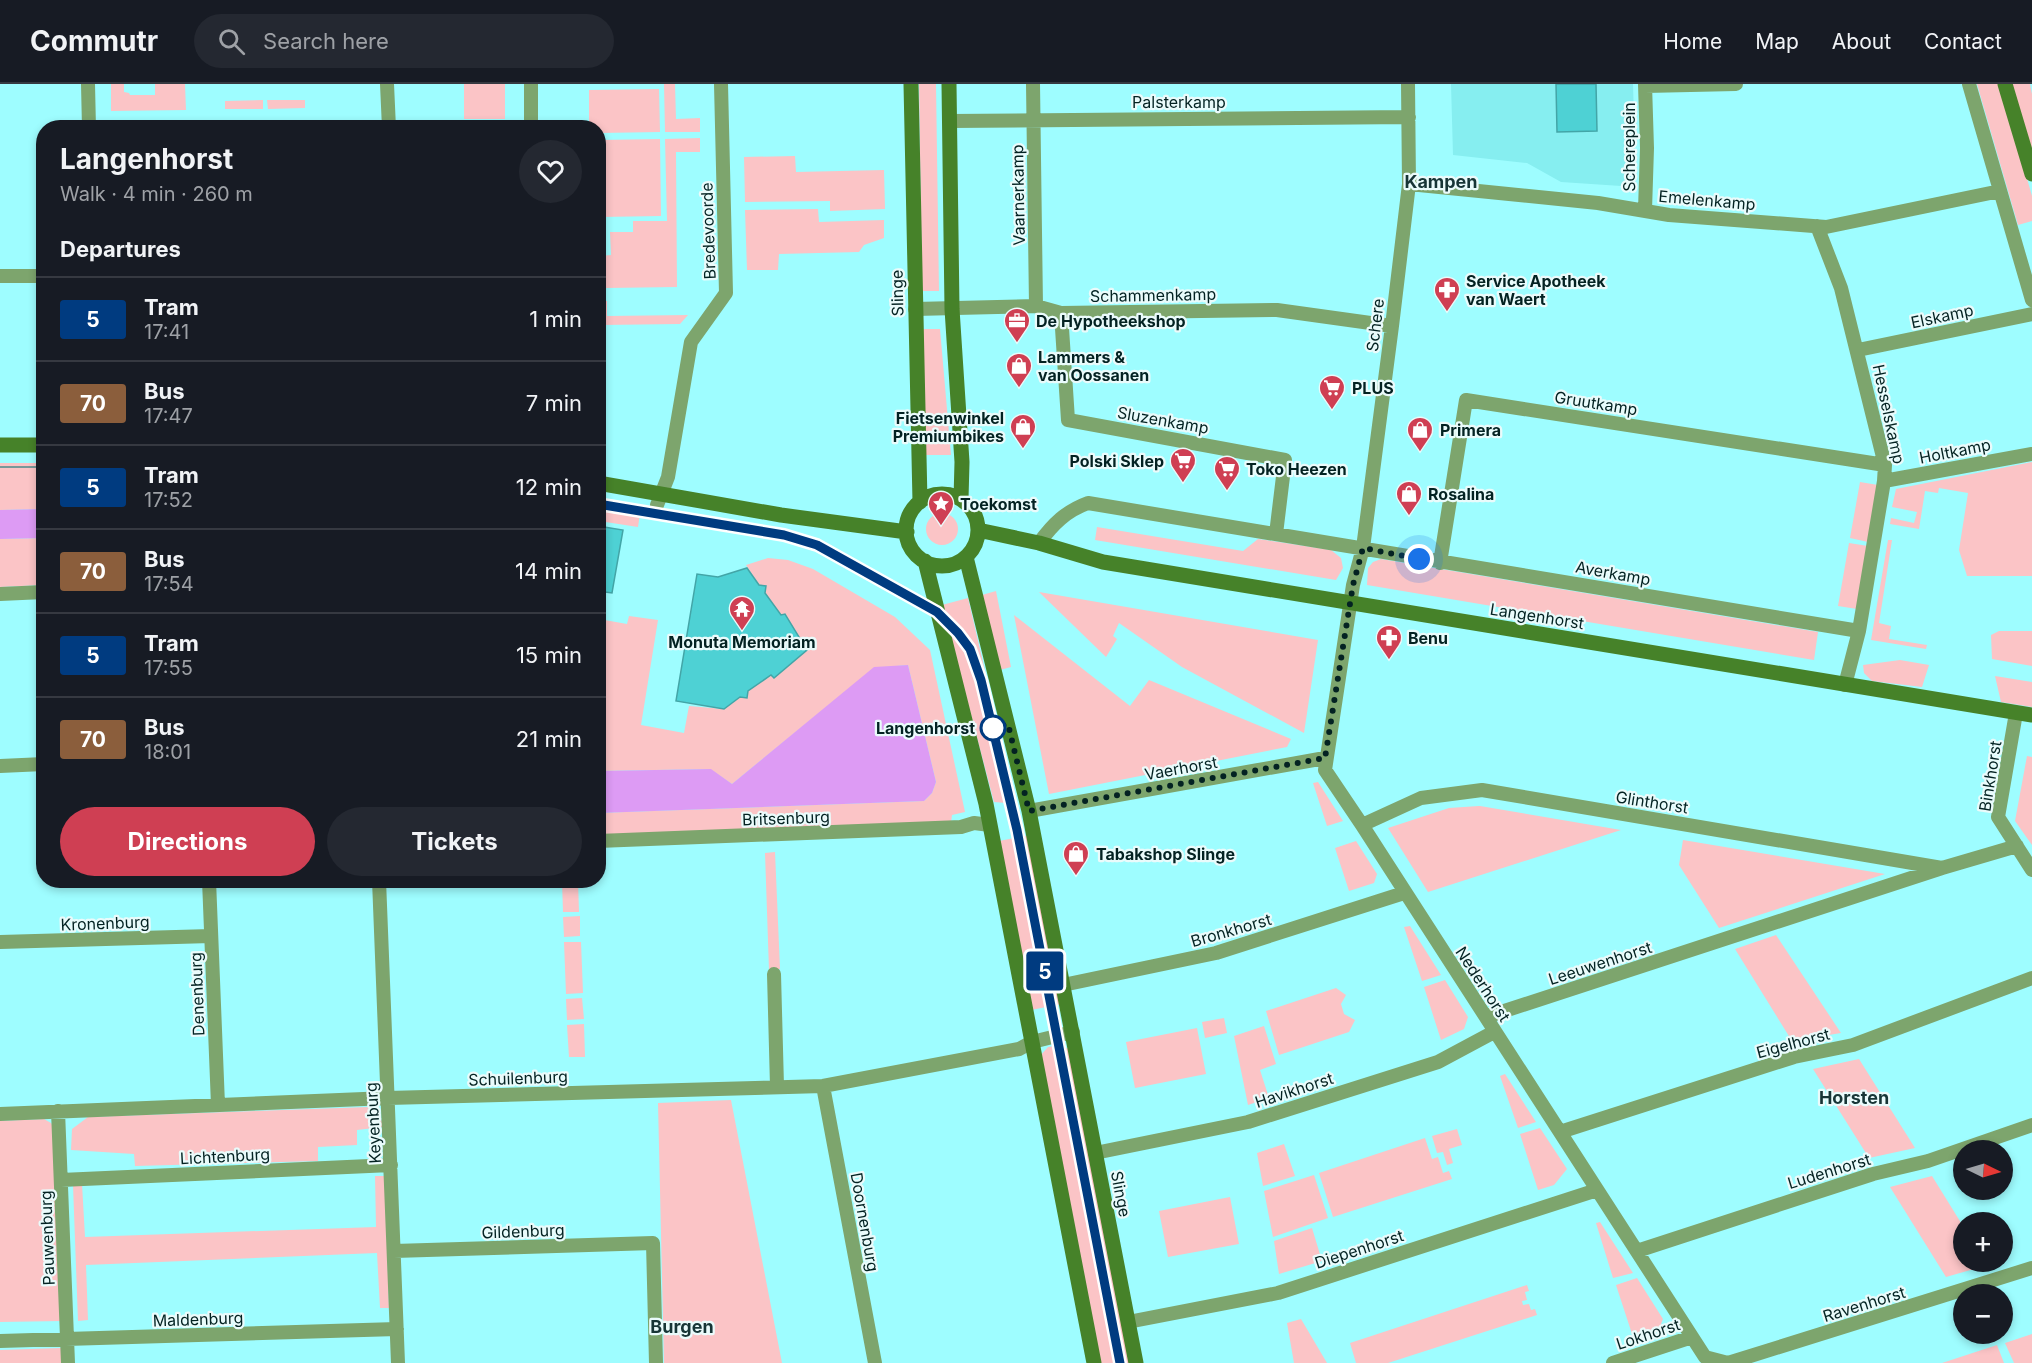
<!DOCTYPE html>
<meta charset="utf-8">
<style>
:root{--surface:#171b24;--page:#242831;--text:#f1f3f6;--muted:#9ea1a6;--line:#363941;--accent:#cf3f53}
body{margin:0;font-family:Inter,sans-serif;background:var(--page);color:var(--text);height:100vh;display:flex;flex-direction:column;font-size:22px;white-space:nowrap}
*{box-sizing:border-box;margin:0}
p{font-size:20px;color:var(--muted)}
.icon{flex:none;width:33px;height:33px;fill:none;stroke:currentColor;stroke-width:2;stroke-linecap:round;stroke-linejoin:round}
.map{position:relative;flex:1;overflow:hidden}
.side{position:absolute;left:36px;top:36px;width:570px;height:768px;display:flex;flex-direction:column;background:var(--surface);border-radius:24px;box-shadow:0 3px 9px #0003}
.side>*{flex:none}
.badge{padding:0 12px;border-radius:4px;font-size:21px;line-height:39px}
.needle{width:39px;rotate:95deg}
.controls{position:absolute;left:1953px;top:1056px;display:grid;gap:12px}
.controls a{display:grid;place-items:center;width:60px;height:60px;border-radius:50%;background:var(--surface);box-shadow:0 3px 9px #0003;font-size:30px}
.you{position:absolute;width:30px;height:30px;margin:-15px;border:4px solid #fff;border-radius:50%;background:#1a73e8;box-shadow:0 0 0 9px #1a73e833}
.map>.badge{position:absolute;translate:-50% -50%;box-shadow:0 0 0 3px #fff}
h2{padding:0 24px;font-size:22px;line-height:54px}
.round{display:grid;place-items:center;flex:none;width:63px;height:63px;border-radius:32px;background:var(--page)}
.summary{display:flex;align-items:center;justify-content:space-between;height:102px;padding:0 24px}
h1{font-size:28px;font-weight:700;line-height:45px}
.action{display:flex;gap:12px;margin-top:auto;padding:12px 24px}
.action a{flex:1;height:69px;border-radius:36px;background:var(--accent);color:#fff;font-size:24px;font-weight:700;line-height:69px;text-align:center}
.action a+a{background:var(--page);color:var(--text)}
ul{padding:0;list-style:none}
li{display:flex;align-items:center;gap:18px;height:84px;padding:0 24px;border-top:2px solid var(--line)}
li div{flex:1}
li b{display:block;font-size:22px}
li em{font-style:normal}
li .badge{min-width:66px;font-weight:700;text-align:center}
header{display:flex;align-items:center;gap:36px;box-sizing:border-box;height:84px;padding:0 30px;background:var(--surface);border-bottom:2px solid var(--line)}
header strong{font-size:28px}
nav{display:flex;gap:33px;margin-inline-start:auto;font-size:21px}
.search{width:420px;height:54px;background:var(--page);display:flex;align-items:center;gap:15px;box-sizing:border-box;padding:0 21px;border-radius:33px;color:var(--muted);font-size:22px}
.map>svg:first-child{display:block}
</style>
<header>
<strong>Commutr</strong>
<div class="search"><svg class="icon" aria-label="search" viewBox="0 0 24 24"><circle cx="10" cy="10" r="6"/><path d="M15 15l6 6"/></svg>Search here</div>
<nav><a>Home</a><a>Map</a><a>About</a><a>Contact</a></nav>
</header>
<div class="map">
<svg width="2032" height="1279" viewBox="0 0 2032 1279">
<rect width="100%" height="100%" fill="#9efdff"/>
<!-- built -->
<path fill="#86eef0" d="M1451 0H1633L1636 103 1561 98 1527 79 1453 71Z"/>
<!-- green -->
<path fill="#fbc4c6" d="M111 0H124V8L129 9 130 11H155V0H185L186 26 111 27Z
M464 0H505V35H464Z
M664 0H675L676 35 700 34V48H665Z
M919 0H936L939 207H922Z
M1977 0H2000L2032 112V137L2018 141Z
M2012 0H2030L2032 10V72Z
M659 5 660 48 599 49 598 44 589 43V6Z
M263 16V25H225V17Z
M267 16H305V24L268 25Z
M700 54V68H676L677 203 606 204V214H601L600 172 611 171 610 148H633V137H667L665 55Z
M660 55 661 132 600 133 599 56Z
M795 72 796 88 884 86 885 125 830 127V117L745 118 744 73Z
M818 125 819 138 884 136V154L864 161 859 168 779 170 778 186H747L745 126Z
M601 217H607V232L688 231 680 240 601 241Z
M920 245H940L951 371H924Z
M2032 378V492H1967L1959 466 1968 409 1939 404 1938 409 1925 407 1919 445 1890 440 1891 434 1914 439 1917 428 1892 423 1896 405Z
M0 379H43V425L0 426Z
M1860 398 1878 401 1868 458 1850 454Z
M598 417 641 423 638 443 599 437Z
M926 445a16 16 0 1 1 32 0a16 16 0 1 1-32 0Z
M1097 443 1243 467 1258 455 1331 466 1341 474 1343 484 1336 496 1095 456Z
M43 454V501L0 503V455Z
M1888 456H1892L1879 539 1891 542 1889 555 1927 561 1926 565 1871 556Z
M1849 459 1868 462 1857 525 1838 522Z
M768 474 788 476 813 485 895 533 930 566 965 728 952 731 951 739 599 753 598 729 924 717 932 709 936 698 908 581 874 584 732 700 710 685 599 687V535L627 540 629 532 658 536 641 641 684 649 689 622 724 625 740 613 747 614 748 607 773 590 774 594 805 567 785 530 782 533 765 509V502L759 501 746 481Z
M1381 475 1818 548 1814 576 1367 501 1368 484 1373 478Z
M996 507 1011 583 1000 586 982 511Z
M1039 508 1318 556 1304 649 1182 583 1119 539 1113 552 1117 555 1106 573Z
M968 514 1014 711 1006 719 994 718 942 521Z
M1014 531 1130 622 1149 596 1291 655 1287 663 1049 710Z
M1999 547H2032V582L1992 575 1991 551Z
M1900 576 1929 581 1922 603 1872 597 1864 589 1863 581Z
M1995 592 2032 598V623L2001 618Z
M2027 672 2032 673V761L2015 737Z
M1318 698 1343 737 1327 742 1313 699Z
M1479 722H1480L1621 746 1428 808 1388 744 1449 724Z
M1030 751 1062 920 1031 926 999 757Z
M1683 756 1885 790 1719 844 1679 781Z
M1356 757 1377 790 1374 799 1349 807 1335 764Z
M775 768 780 885 769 886 765 769Z
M562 797H578L579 828H563Z
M580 832V852L564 853 563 833Z
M1410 842 1441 891 1422 897 1404 843Z
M1776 851 1841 949 1792 957 1735 865Z
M564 858H581L583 909 566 910Z
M1445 896 1468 933 1464 945 1441 956 1424 903Z
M1336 904 1346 911 1341 920 1344 930 1355 936 1349 948 1279 971 1266 927Z
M582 914 584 935 567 936 566 915Z
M1224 934 1227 949 1205 954 1202 938Z
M584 940 585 973H569L567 941Z
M1264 942 1276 980 1260 986 1269 1014 1248 1021 1234 952Z
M1197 944 1206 990 1135 1004 1126 958Z
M1060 961 1071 966 1132 1279H1100L1040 972 1048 963Z
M1859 975 1915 1064 1869 1074 1813 985Z
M1505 990 1536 1038 1518 1044 1500 992Z
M731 1016 782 1279H664L658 1019Z
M369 1023C379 1027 381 1033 383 1043L357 1046V1061L318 1063V1077L135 1082 134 1070 71 1066 72 1045 88 1033Z
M44 1035 51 1039 55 1046 62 1237 0 1238V1037Z
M1540 1044 1567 1085 1554 1101 1538 1106 1520 1050Z
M1457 1045 1462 1061 1449 1065 1453 1079 1447 1081 1443 1068 1437 1069 1432 1052Z
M1425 1054 1432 1075 1438 1073 1443 1089 1449 1087 1452 1095 1333 1133 1319 1089Z
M1284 1060 1295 1092 1263 1102 1257 1069Z
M1314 1091 1328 1134 1273 1153 1264 1107Z
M375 1092H385L389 1224H380L377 1169 86 1181 88 1236 78 1237 73 1101 82 1100 85 1153 376 1143Z
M1932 1092 1963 1142 1964 1178H1986L1988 1181 1946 1193 1890 1103Z
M1230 1113 1239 1160 1168 1173 1159 1127Z
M1600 1138 1633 1189 1613 1194 1596 1139Z
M1312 1144 1322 1177 1279 1190 1274 1157Z
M1637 1194 1663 1235 1659 1245 1633 1253 1616 1201Z
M1527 1201 1529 1207 1525 1208 1527 1216 1522 1217 1523 1221 1529 1220 1531 1226 1535 1225 1537 1231 1388 1279H1356L1350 1259Z
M1301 1235 1327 1279H1294L1287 1239Z
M2032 1250V1279H2014L2005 1259Z
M1997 1261 2004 1279H1942Z
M61 1264V1279H0V1266Z"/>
<!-- water -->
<path fill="#dd9bf4" d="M43 425V454L0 455V426Z
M908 581 936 698 932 709 924 717 599 729V687L711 685 732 700 874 583Z"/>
<!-- building -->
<path fill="#4ed1d4" stroke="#43a5a7" stroke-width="1.5" d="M1556 0H1596L1597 47 1557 48Z
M598 442 623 446 612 509 598 507Z
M747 484 759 501 766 502 765 509 781 531 785 530 807 566 774 594 771 591 748 607 747 614 740 613 724 625 676 617 697 490 718 493Z"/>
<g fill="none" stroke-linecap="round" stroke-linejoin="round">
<!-- street -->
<path stroke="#7da56d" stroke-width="14" d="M88 0 89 44
M387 0 389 44
M531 0V44
M1033 0 1036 222
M1408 0 1409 100 1392 242 1363 464 1353 501 1325 686 1362 741 1705 1273 1728 1279 2032 1184
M1645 0 1647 64 1645 126
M1969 0 2032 216
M1645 2 1736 0
M950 37 1409 33
M1409 100 1598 119 1669 131 1826 143 2000 107
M1817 142 1841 204 1885 381 1884 397 1859 547 1845 601
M0 192H44
M915 225 1036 222 1061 229 1277 226 1392 242
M1061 229 1068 336 1285 376 1276 450
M1858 266 2032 230
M1884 397 2032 370
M657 421 668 393 691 258 726 209 721 0
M1039 459C1053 440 1066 427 1088 419L1859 547
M1440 479 1466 316 1885 381
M0 510 44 508
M2016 629 1998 733 2032 786
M0 682 44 680
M1029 727 1325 674
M1362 741 1421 714 1482 706 1942 784
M598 757 961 743 974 739 990 741
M209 796 218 1021
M379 796 398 1279
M0 858 211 852
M774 890 777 1002
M1063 901 1216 869 1404 809
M1486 933 1942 784 2017 762
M823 1002 875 1279
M58 1027 68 1279
M0 1030 388 1014 823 1002 1019 965 1032 958 1073 948
M1560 1048 1794 973 1853 961 2032 894
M1095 1069 1248 1038 1438 978 1494 948
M61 1096 391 1081
M394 1167 653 1159 656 1279
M1637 1167 1873 1090 1928 1077 2032 1041
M1128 1238 1278 1209 1597 1106
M0 1257 397 1245
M1613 1279 1692 1253"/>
<!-- secondary -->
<path stroke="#468229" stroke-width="15" d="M911 0 920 418
M949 0 952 225 962 378 961 415
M2005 0 2032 90
M0 361H44
M598 399 781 431 907 448
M906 446a36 36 0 1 1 72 0a36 36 0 1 1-72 0Z
M978 446 1039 459 1103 478 2032 631
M966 473 1029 727 1136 1279
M925 477 986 720 1094 1279"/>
<!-- tram -->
<path stroke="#4c898a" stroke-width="1.5" d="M0 383H44
M598 420 784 451 817 461 843 473 937 528 951 540 970 565 981 596 1017 746 1120 1279"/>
</g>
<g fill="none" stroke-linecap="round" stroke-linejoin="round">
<defs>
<path id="line" d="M598 420 784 451 817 461 937 528 958 549 970 565 981 596 1017 746 1120 1279"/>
</defs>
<!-- line casing -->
<use href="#line" stroke="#fff" stroke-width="14"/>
<!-- line -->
<use href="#line" stroke="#003b80" stroke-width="9"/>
<!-- walk -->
<path stroke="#032222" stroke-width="6" stroke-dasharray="0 10.8" d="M993 644 1008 640 1029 727 1325 674 1353 501 1363 464 1419 475"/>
</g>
<!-- icons -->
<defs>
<symbol id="pharmacy-pin" viewBox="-11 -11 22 30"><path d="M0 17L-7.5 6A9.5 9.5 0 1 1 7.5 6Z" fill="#cf3f53" stroke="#eafbfb"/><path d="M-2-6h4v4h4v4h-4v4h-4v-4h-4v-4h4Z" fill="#fff"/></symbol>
<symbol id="office-pin" viewBox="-11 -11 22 30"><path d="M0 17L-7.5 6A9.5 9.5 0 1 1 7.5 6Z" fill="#cf3f53" stroke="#eafbfb"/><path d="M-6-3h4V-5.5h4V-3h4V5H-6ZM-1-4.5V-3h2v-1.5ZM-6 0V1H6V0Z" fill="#fff"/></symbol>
<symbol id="shop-pin" viewBox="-11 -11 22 30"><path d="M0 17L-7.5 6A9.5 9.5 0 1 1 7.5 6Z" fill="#cf3f53" stroke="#eafbfb"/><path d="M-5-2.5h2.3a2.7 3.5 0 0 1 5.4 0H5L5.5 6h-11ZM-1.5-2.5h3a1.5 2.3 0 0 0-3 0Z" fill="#fff"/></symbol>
<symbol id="supermarket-pin" viewBox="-11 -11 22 30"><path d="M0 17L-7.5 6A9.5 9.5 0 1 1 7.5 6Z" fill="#cf3f53" stroke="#eafbfb"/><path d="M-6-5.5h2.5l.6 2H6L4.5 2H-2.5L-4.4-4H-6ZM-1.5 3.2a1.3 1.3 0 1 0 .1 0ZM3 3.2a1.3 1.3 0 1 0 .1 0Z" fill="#fff"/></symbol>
<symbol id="sight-pin" viewBox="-11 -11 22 30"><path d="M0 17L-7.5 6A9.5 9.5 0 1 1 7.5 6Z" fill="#cf3f53" stroke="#eafbfb"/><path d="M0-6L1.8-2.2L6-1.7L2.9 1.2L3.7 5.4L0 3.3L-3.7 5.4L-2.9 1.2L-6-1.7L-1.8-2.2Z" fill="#fff"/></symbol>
<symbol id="temple-pin" viewBox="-11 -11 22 30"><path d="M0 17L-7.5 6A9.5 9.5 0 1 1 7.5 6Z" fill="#cf3f53" stroke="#eafbfb"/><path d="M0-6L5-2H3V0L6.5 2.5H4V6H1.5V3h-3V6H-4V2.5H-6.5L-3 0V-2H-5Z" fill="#fff"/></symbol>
</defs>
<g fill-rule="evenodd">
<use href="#pharmacy-pin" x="1432" y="191" width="30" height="40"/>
<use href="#office-pin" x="1002" y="222" width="30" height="40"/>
<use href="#shop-pin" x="1004" y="267" width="30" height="40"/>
<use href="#supermarket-pin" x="1317" y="289" width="30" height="40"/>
<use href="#shop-pin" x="1008" y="328" width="30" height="40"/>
<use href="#shop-pin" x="1405" y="331" width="30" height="40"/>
<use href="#supermarket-pin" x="1168" y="362" width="30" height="40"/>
<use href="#supermarket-pin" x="1212" y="370" width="30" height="40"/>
<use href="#shop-pin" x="1394" y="395" width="30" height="40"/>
<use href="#sight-pin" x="926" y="405" width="30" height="40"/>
<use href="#temple-pin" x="727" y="510" width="30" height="40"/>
<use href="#pharmacy-pin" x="1374" y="539" width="30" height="40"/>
<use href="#shop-pin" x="1061" y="755" width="30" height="40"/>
</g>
<!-- markers -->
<circle fill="#fff" stroke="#003b80" stroke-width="3" cx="993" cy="644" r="12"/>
<g text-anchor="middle" stroke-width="4.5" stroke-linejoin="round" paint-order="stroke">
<!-- street labels -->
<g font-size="16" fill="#032222" stroke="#eafbfb">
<text x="1179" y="24">Palsterkamp</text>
<text transform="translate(1629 63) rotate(-90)" y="6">Schereplein</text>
<text transform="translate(1018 111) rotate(-91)" y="6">Vaarnerkamp</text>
<text transform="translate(1707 116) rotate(5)" y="6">Emelenkamp</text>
<text transform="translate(708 147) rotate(-92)" y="6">Bredevoorde</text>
<text transform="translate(897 209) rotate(-91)" y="6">Slinge</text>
<text transform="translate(1153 211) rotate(-1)" y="6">Schammenkamp</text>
<text transform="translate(1942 232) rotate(-12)" y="6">Elskamp</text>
<text transform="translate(1375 241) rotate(-83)" y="6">Schere</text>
<text transform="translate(1596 319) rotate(9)" y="6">Gruutkamp</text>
<text transform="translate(1889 330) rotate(78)" y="6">Hesselskamp</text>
<text transform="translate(1163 336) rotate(10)" y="6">Sluzenkamp</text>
<text transform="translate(1955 367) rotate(-11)" y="6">Holtkamp</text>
<text transform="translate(1613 489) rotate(10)" y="6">Averkamp</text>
<text transform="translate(1537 532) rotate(9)" y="6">Langenhorst</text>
<text transform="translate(1181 684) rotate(-10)" y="6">Vaerhorst</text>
<text transform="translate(1990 692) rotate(-81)" y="6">Binkhorst</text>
<text transform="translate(1652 718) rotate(9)" y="6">Glinthorst</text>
<text transform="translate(786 734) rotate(-2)" y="6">Britsenburg</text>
<text transform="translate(105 839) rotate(-2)" y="6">Kronenburg</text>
<text transform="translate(1231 846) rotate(-16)" y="6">Bronkhorst</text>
<text transform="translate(1600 879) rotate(-18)" y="6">Leeuwenhorst</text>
<text transform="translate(1483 900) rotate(57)" y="6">Nederhorst</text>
<text transform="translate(197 910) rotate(-92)" y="6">Denenburg</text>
<text transform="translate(1793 959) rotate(-15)" y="6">Eigelhorst</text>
<text transform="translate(518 994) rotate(-2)" y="6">Schuilenburg</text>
<text transform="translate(1294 1006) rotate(-18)" y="6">Havikhorst</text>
<text transform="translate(373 1039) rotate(-93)" y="6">Keyenburg</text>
<text transform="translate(225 1072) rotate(-3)" y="6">Lichtenburg</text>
<text transform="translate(1829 1087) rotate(-17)" y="6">Ludenhorst</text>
<text transform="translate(1121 1110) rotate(79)" y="6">Slinge</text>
<text transform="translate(865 1138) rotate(80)" y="6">Doornenburg</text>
<text transform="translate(523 1147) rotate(-2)" y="6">Gildenburg</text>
<text transform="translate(47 1154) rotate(-92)" y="6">Pauwenburg</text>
<text transform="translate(1359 1165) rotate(-18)" y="6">Diepenhorst</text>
<text transform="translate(1864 1220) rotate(-17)" y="6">Ravenhorst</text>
<text transform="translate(198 1235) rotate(-2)" y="6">Maldenburg</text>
<text transform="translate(1648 1250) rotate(-18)" y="6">Lokhorst</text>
</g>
<!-- poi labels -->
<g font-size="16" font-weight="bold" fill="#032222" stroke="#eafbfb" text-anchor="start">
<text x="1466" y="203">Service Apotheek<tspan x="1466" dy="18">van Waert</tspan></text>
<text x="1036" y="243">De Hypotheekshop</text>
<text x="1038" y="279">Lammers &amp;<tspan x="1038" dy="18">van Oossanen</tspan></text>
<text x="1352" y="310">PLUS</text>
<text x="1004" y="340" text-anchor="end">Fietsenwinkel<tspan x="1004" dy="18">Premiumbikes</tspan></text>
<text x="1440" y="352">Primera</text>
<text x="1164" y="383" text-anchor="end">Polski Sklep</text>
<text x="1246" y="391">Toko Heezen</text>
<text x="1428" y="416">Rosalina</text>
<text x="960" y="426">Toekomst</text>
<text x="1408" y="560">Benu</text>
<text x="742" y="564" text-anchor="middle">Monuta Memoriam</text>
<text x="1096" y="776">Tabakshop Slinge</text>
</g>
<!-- stop labels -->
<g font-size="16" font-weight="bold" fill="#032222" stroke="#eafbfb" text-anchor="end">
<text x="975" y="650">Langenhorst</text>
</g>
<!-- neighbourhood labels -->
<g font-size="18" font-weight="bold" fill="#173536" stroke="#eafbfb">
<text x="1441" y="104">Kampen</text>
<text x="1854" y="1020">Horsten</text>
<text x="682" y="1249">Burgen</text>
</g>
</g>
</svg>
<div class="controls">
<a><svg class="needle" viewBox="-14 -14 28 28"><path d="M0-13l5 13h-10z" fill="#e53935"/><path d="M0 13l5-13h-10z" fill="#9ea1a6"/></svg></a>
<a>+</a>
<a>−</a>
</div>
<div class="you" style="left:1419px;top:475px"></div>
<b class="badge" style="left:1045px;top:887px;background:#003b80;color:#fff">5</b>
<section class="side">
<div class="summary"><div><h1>Langenhorst</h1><p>Walk · 4 min · 260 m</p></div><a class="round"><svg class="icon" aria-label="heart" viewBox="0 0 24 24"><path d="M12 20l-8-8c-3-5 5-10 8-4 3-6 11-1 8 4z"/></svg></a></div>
<h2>Departures</h2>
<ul>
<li><span class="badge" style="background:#003b80;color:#fff">5</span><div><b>Tram</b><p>17:41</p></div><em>1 min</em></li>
<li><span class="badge" style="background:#8b5e3c;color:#fff">70</span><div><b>Bus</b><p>17:47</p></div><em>7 min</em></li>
<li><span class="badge" style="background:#003b80;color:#fff">5</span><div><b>Tram</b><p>17:52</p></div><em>12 min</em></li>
<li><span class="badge" style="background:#8b5e3c;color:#fff">70</span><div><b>Bus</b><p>17:54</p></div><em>14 min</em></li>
<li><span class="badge" style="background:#003b80;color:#fff">5</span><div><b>Tram</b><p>17:55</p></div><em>15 min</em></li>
<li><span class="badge" style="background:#8b5e3c;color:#fff">70</span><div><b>Bus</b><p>18:01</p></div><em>21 min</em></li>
</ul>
<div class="action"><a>Directions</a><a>Tickets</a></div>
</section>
</div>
